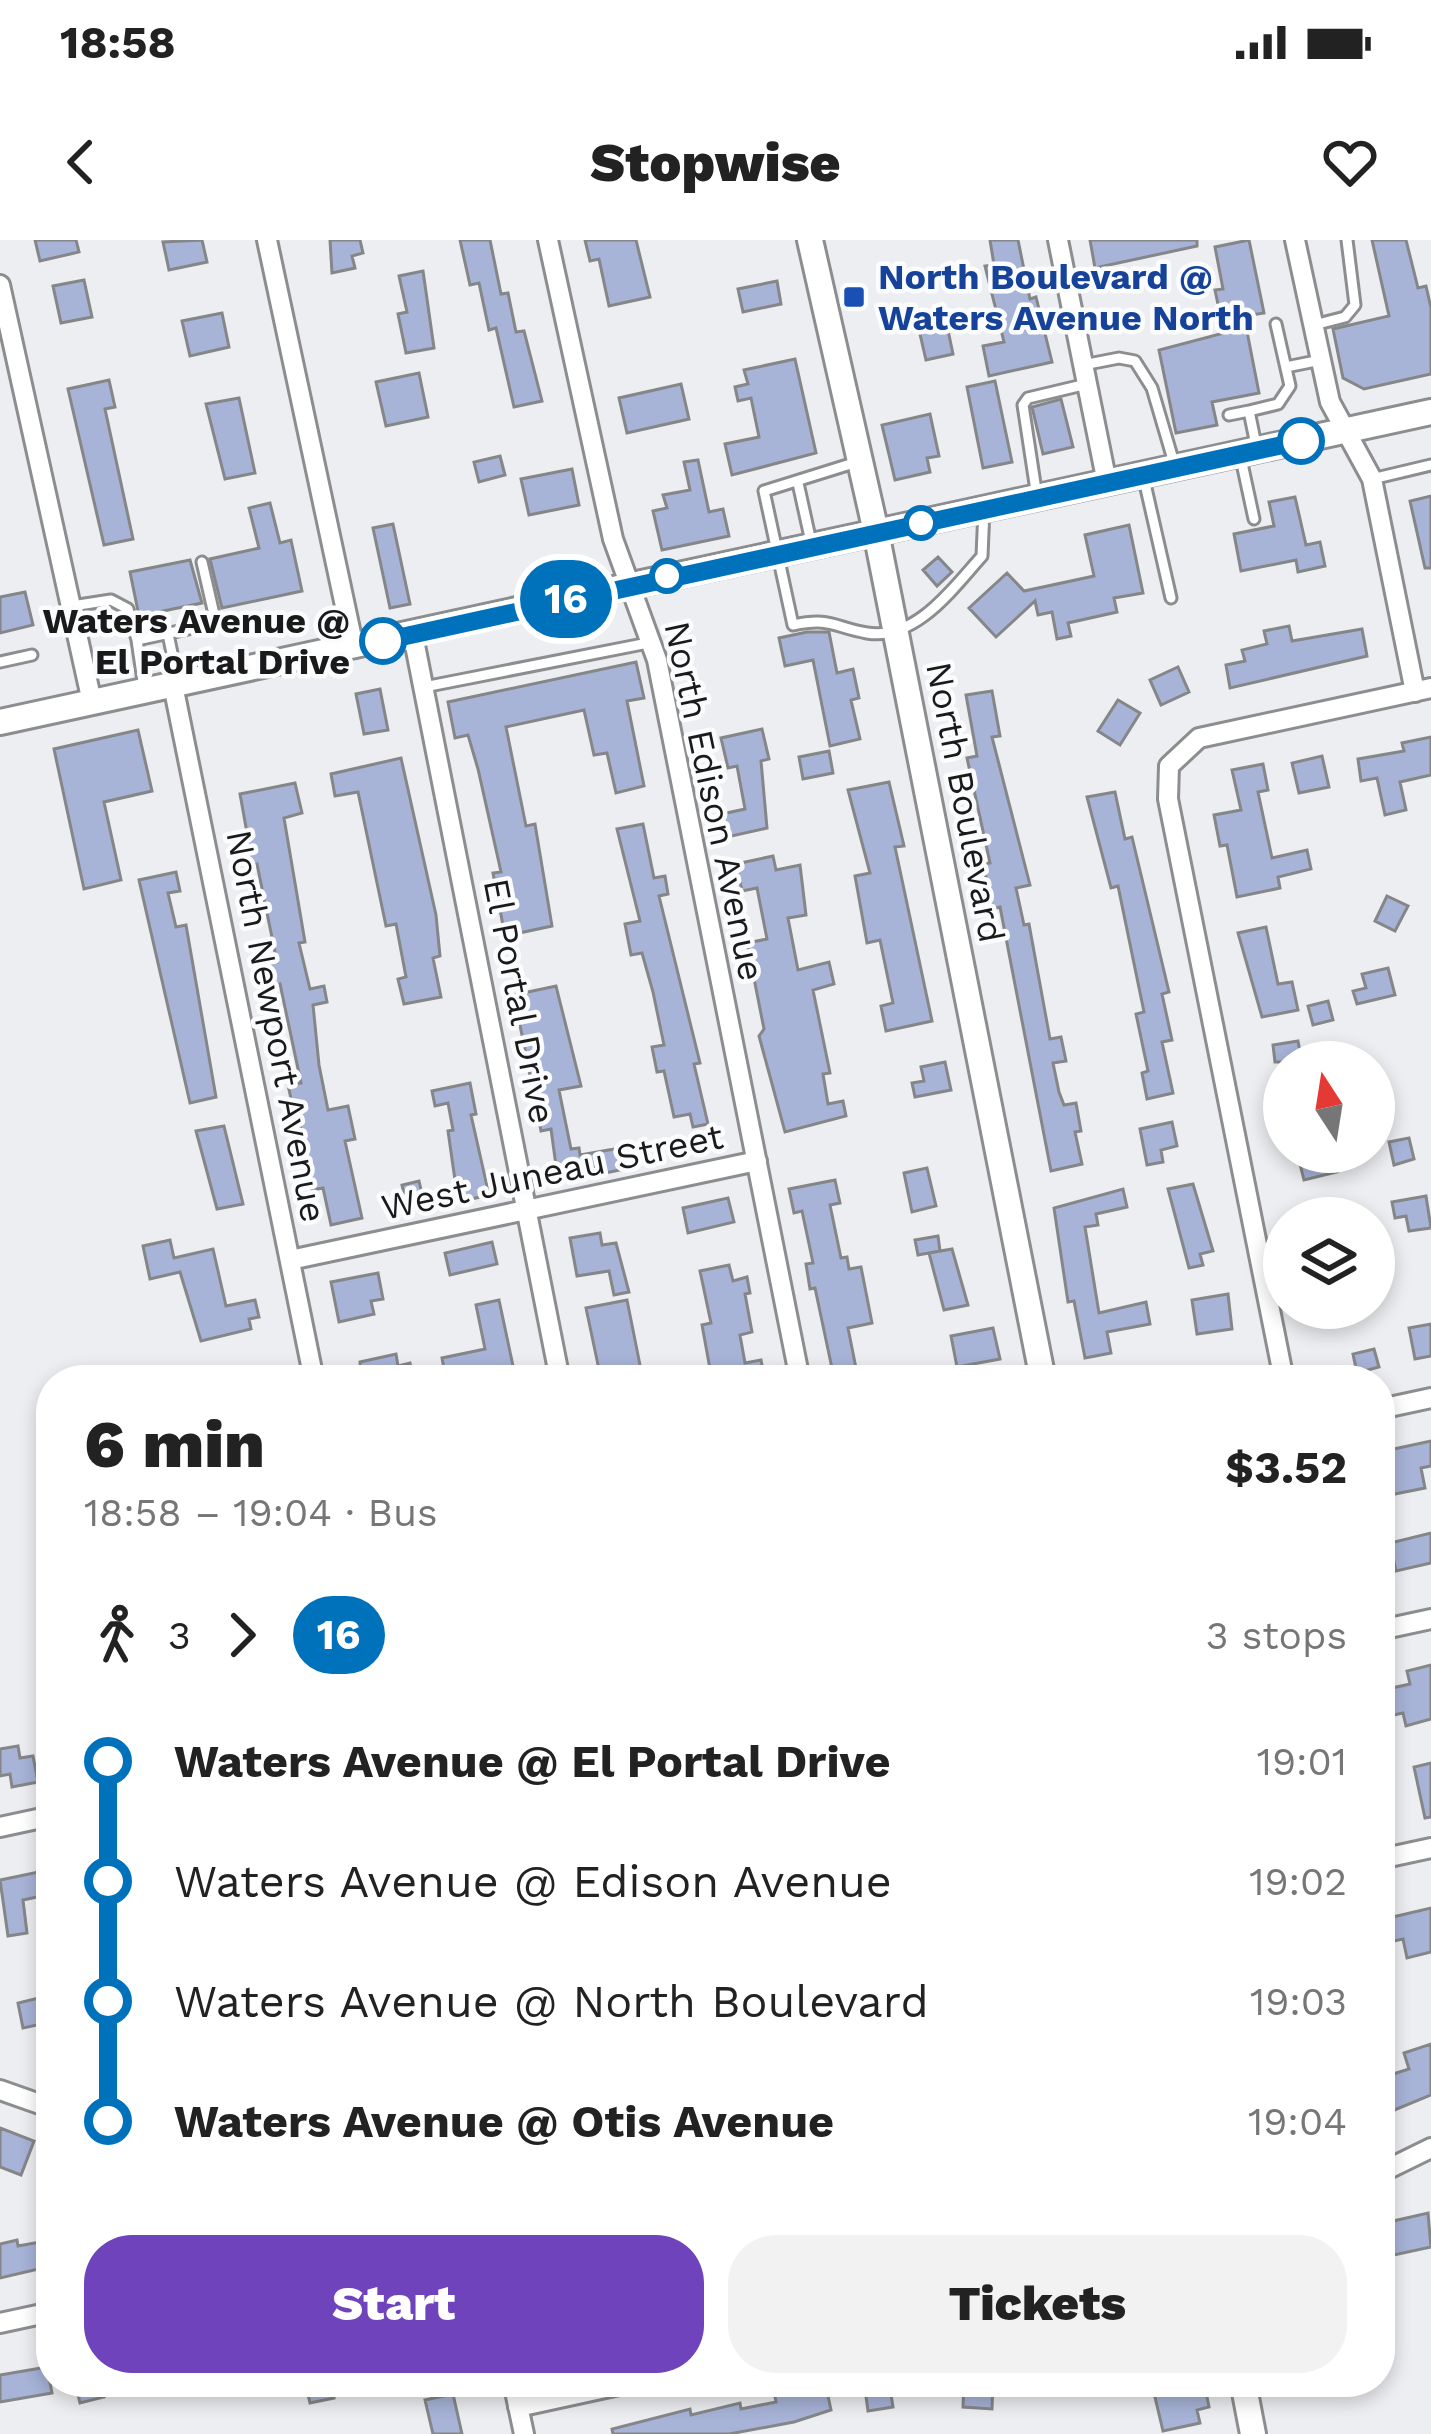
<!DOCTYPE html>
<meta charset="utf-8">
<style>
:root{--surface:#fff;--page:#f2f2f2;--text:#222;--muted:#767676;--accent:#6e43bb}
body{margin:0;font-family:"Work Sans",sans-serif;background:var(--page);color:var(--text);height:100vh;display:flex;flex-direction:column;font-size:45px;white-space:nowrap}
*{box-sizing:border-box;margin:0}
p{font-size:39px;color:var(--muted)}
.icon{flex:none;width:66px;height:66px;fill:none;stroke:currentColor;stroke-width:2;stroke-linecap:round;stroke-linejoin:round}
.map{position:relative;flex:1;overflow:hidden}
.details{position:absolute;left:36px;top:1125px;width:1359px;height:1032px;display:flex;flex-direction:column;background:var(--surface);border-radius:48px;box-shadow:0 6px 18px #0003}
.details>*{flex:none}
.badge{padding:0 24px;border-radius:39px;font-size:42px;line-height:78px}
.needle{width:78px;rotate:348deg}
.tools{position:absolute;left:1263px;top:801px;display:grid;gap:24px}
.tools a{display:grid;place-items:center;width:132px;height:132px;border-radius:50%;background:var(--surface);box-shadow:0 6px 18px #0003;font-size:60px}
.map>.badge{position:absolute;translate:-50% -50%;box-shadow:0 0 0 6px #fff}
.legs{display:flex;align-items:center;gap:18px;height:132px;padding:0 48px;font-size:39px}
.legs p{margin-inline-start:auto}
.summary{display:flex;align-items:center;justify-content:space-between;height:204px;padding:0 48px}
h1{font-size:66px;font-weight:800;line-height:90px}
.button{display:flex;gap:24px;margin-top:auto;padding:24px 48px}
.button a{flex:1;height:138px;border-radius:48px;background:var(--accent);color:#fff;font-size:48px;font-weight:800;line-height:138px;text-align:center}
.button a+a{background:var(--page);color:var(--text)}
ul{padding:0 48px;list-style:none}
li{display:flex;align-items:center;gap:42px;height:120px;font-size:45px}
li i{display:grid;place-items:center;width:18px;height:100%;margin:0 15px;background:currentColor}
li i::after{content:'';width:30px;height:30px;margin:-15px;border:9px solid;border-radius:50%;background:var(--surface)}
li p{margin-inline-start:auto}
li:first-child i{background:linear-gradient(#0000 50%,currentColor 0)}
li:last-child i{background:linear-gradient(currentColor 50%,#0000 0)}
.status{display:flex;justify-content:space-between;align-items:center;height:84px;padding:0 60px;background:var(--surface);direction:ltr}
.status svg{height:33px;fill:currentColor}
header{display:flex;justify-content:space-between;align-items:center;height:156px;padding:0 48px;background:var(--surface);font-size:54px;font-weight:800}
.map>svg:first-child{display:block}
</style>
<div class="status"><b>18:58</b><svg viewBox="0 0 49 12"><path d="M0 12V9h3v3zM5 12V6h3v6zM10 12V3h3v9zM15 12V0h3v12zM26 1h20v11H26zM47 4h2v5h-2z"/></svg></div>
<header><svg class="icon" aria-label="back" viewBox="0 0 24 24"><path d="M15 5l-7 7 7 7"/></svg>Stopwise<svg class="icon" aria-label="heart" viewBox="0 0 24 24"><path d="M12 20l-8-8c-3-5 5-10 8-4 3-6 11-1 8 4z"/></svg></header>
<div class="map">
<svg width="1431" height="2194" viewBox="0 0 1431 2194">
<rect width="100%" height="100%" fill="#edeef1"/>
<!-- building -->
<path fill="#a7b3d7" stroke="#858688" stroke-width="3" d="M35 0H76L79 12 40 21Z
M202 0 207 22 169 30 163 2Z
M330 0H360L363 13 352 16 355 28 332 33Z
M460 0H490L501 54 508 53 516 92 524 91 542 161 514 167 496 88 489 90 479 43 470 45Z
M585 0H636L650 57 609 66 599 19 590 21Z
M990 0H1018L1030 59 1036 57 1052 122 989 136 983 106 1004 102 985 26 994 25Z
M1090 0H1197V6L1095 28Z
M1249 0 1264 73 1244 76 1259 153 1212 162 1217 185 1176 193 1159 110 1224 93 1215 50 1223 49 1215 7Z
M1372 0H1406L1418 48 1426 46 1431 68V134L1364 149 1343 138 1333 89 1389 76Z
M423 31 434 108 406 113 398 74 407 72 399 36Z
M84 40 92 77 61 83 53 46Z
M777 41 781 64 743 72 738 49Z
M944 71 953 114 926 120 916 77Z
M222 73 229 107 190 116 182 81Z
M795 119 816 213 732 235 725 204 759 197 751 158 738 161 735 147 748 144 744 130Z
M419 133 428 177 386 186 376 142Z
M109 140 115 167 105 169 133 299 104 305 68 149Z
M995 141 1012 222 983 228 967 147Z
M681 144 689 179 627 193 619 158Z
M239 158 255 233 225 239 206 164Z
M1061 159 1073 207 1043 214 1032 167Z
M930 174 939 216 927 218 930 232 895 240 882 185Z
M500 216 505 235 479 242 474 222Z
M698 220 709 272 723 269 729 296 662 310 653 271 667 268 663 255 690 250 684 222Z
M572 229 579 265 529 275 521 239Z
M1431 256V328H1425L1410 261Z
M1295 257 1306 305 1320 302 1325 326 1298 332 1296 320 1241 331 1234 294 1274 286 1269 262Z
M270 263 280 303 291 300 302 351 222 368 210 319 259 308 249 268Z
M393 284 410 364 390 368 373 288Z
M1129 285 1143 353 1114 358 1117 372 1068 383 1071 396 1057 399 1052 372 1038 375 1035 361 996 397 969 368 1007 333 1024 351 1094 336 1085 295Z
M938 317 952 332 937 346 923 330Z
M190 320 202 363 139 376 130 332Z
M25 352 33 385 0 393V357Z
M1289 386 1292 401 1362 389 1367 416 1230 448 1226 425 1245 421 1242 410 1267 404 1264 391Z
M807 392H829L837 433 853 429 859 458 851 460 860 499 830 506 813 420 785 426 779 398Z
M636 422 644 458 627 461 644 546 616 553 607 513 594 515 584 470 506 487 526 586 535 584 552 686 505 696 493 633 501 632 478 529 468 495 455 498 448 462Z
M1178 427 1189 452 1161 465 1150 440Z
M380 449 388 490 364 494 356 454Z
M992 451 1000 496 992 497 1030 645 1016 648 1024 685 1029 684 1050 799 1061 797 1066 821 1053 823 1059 852 1064 865 1076 863 1081 891 1075 892 1082 924 1051 931 1000 667 993 669 983 624 990 623 967 518 977 516 966 455Z
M1118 460 1140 473 1120 505 1098 491Z
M762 489 769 519 761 521 767 588 727 597 722 574 745 569 737 526 728 528 721 498Z
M138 490 152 551 104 562 121 640 84 649 54 509Z
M1431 497V535L1400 542 1406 570 1385 575 1377 538 1361 541 1358 519 1404 511 1402 503Z
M829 511 833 533 803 539 799 517Z
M1322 516 1329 547 1299 553 1292 523Z
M401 518 436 675 440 716 433 718 441 757 404 764 398 739 406 737 396 684 386 686 358 552 335 556 331 534Z
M1263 524 1268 550 1258 552 1272 618 1307 610 1311 629 1278 637 1280 648 1237 657 1227 605 1220 606 1214 575 1241 570 1232 530Z
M889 542 904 606 895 607 932 781 886 791 881 766 893 763 880 700 867 703 855 636 870 633 848 550Z
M295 543 302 573 284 578 305 702 299 703 310 749 324 746 327 762 313 765 319 825 328 870 348 866 355 899 345 901 362 978 331 985 323 948 312 950 297 868H293L288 845 301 843 280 744 267 746 263 725 277 722 257 624 248 626 243 605 249 604 240 554Z
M1115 552 1125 599 1132 597 1169 752 1162 754 1172 800 1162 802 1173 853 1147 859 1142 833 1148 831 1136 774 1144 772 1118 646 1111 648 1087 557Z
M643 584 654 638 665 636 668 654 659 656 700 823 694 824 708 884 693 887 690 874 674 877 664 831 657 832 652 807 664 805 653 752 642 713 631 715 625 684 640 681 617 589Z
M773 616 776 630 800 625 806 675 788 678 798 730 829 722 834 744 813 750 830 833 823 834 828 864 843 861 846 876 785 892 759 796 764 789 747 703 767 699 757 648 742 651 736 624Z
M176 632 180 651 168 653 176 687 186 685 216 857 190 863 139 640Z
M1387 656 1408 666 1395 691 1375 681Z
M1266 687 1278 744 1292 742 1298 770 1262 777 1238 693Z
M1388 728 1395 755 1357 764 1353 751 1366 748 1362 734Z
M556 746 581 846 559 850 571 909 579 908 580 915 620 908 624 929 601 934 600 926 557 933 551 889 541 891 514 755Z
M1328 761 1333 780 1313 785 1308 766Z
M1298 801 1302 822H1275L1273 805Z
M945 822 951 850 915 857 912 843 924 841 921 827Z
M470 843 476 874 471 875 489 955 445 965 442 950 456 947 448 891 453 890 448 863 435 866 432 851Z
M1172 882 1177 906 1161 910 1163 922 1147 925 1140 889Z
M224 886 243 964 217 969 196 891Z
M1409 898 1414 919 1394 925 1389 902Z
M1332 912 1337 932 1304 940 1298 916Z
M927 928 936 966 912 972 904 933Z
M835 940 840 963 830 965 841 1018 847 1017 849 1029 861 1027 872 1083 848 1088 856 1128 833 1133 815 1048 810 1049 806 1024 813 1023 802 971 794 973 789 949Z
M419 941 424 963 407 967 402 945Z
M1193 944 1213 1011 1200 1014 1203 1025 1189 1028 1168 949Z
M1123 949 1127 967 1096 974 1098 985 1085 987 1099 1073 1146 1062 1150 1084 1107 1092 1111 1113 1085 1118 1074 1061 1068 1062 1054 968Z
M1426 956 1431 988 1409 991 1406 976 1395 978 1392 962Z
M728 958 734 982 688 993 683 968Z
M600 993 602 1005 616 1003 629 1052 614 1055 609 1031 577 1036 570 998Z
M938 996 940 1011 918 1015 915 1000Z
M170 1000 174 1018 213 1009 226 1066 255 1060 259 1077 249 1079 251 1089 201 1101 180 1032 150 1039 143 1006Z
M492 1002 497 1024 450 1035 445 1013Z
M952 1009 968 1065 944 1070 929 1013Z
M729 1025 733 1041 747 1037 750 1053 745 1054 752 1092 740 1095 745 1123 761 1120 765 1140H712L702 1085 711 1083 700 1031Z
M378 1033 383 1059 371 1061 374 1074 339 1082 331 1042Z
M1228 1054 1232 1089 1197 1094 1192 1060Z
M499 1060 516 1140H446L442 1118 485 1109 476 1065Z
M627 1060 641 1130 601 1139 586 1068Z
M1431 1084V1116L1415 1119 1409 1088Z
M993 1088 1000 1119 957 1127 951 1096Z
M1374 1109 1379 1127 1357 1133 1353 1114Z
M396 1114 398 1126 410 1123 414 1140H361L360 1122Z
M1431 1201V1226L1421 1228 1425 1248 1390 1255 1380 1212Z
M1431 1293V1323L1396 1331 1390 1303Z
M1431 1425V1479L1406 1486 1403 1473 1389 1476 1383 1450 1410 1444 1407 1431Z
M18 1506 20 1518 33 1516 38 1542 12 1547 10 1534 0 1536V1509Z
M1431 1523V1577L1425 1578 1414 1527Z
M48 1630 51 1654 23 1660 27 1693 8 1696 0 1640Z
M1431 1668V1712L1407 1718 1403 1699 1380 1704V1680Z
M51 1755V1782L23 1788 18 1763Z
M1431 1804V1855L1380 1876V1838L1409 1829 1404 1813Z
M0 1888 34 1901 21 1935 0 1927Z
M1428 1973 1431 2007 1380 2018V1984Z
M17 2000 18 2006 51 2000V2026L0 2038V2004Z
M47 2127 52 2153 0 2162V2135Z
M75 2142H100L104 2157 80 2163Z
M305 2142H331L334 2158 310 2163Z
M825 2142 831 2170 794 2182 729 2194H613L612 2189 690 2169 691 2175 740 2163 741 2169 776 2162 774 2151Z
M864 2142H889L893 2167 868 2171Z
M964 2142H993L992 2169 963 2167Z
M1204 2142 1209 2167 1197 2170 1200 2183 1163 2191 1154 2153Z
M453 2154 462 2194H433L425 2160Z"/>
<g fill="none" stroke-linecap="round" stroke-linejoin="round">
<defs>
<path id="lane" d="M1314 85 1345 77 1355 65 1347 0
M1083 125 1119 118 1135 121 1152 148 1174 223
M1286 127 1321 120
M1229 175 1249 171
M1256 205 1249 171 1278 164 1290 146 1276 84
M1240 214 1254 279
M857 222 764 251 793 385C831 377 833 387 867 393 916 401 954 347 982 316L984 269
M1143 235 1171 358
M1372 239 1431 225
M798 243 811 302
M1037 257 1023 165 1028 158 1087 144
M72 366 111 360 128 369 137 400 216 383 202 322
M168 394 178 442
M137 400 144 448
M0 422 32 415
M424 447 648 403"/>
<path id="street" d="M267 0 354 408
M548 0 613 299 657 420 800 1140
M1058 0 1107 243
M1295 0 1330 162 1372 239 1415 452
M0 45 92 462
M413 395 560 1140
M173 445 314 1140
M290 1020 757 921
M1284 1140 1168 559 1169 526 1199 498 1431 448
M1380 1169 1431 1158
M1380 1390 1431 1379
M0 1587 51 1576
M1380 1619 1431 1608
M0 1850 51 1868
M1380 1933 1431 1908
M0 2083 51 2072
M513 2142 524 2194
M518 2167 633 2142"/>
<path id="secondary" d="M810 0 876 292 1043 1140
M0 482 1431 172
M1243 2142 1253 2194"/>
</defs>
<!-- lane casing -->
<use href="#lane" stroke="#8c8d8f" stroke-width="15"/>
<!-- street casing -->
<use href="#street" stroke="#8c8d8f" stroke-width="24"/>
<!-- secondary casing -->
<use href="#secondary" stroke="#8c8d8f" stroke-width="30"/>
<!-- lane -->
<use href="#lane" stroke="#fff" stroke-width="9"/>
<!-- street -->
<use href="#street" stroke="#fff" stroke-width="18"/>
<!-- secondary -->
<use href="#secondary" stroke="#fff" stroke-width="24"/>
</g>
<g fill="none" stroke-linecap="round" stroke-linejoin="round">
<defs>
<path id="line-1" d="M383 401 1301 201"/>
</defs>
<!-- line-1 casing -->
<use href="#line-1" stroke="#fff" stroke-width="27"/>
<!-- line-1 -->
<use href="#line-1" stroke="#0072bc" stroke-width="18"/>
</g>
<!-- markers -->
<rect fill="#1a4fb4" stroke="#fbfcfe" stroke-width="4.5" x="842" y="45" width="24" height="24" rx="6"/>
<g fill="#fff" stroke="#0072bc" stroke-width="6">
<circle cx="1301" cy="201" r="21"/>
<circle cx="921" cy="283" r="15"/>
<circle cx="667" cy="336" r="15"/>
<circle cx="383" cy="401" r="21"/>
</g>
<g text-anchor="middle" stroke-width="9" stroke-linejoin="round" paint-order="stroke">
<!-- transit labels -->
<g font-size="36" font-weight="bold" fill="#164399" stroke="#fbfcfe" text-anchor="start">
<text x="878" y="49">North Boulevard @<tspan x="878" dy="41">Waters Avenue North</tspan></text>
</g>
<!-- stop labels -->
<g font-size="36" font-weight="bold" fill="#1a1a1b" stroke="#fbfcfe" text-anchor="end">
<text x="350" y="393">Waters Avenue @<tspan x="350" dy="41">El Portal Drive</tspan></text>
</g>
<!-- street labels -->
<g font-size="36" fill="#1a1a1b" stroke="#fbfcfe">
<text transform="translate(715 561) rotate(78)" y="13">North Edison Avenue</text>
<text transform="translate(966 562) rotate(79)" y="13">North Boulevard</text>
<text transform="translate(520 761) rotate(79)" y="13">El Portal Drive</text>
<text transform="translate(277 786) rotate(79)" y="13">North Newport Avenue</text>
<text transform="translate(552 931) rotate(-12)" y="13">West Juneau Street</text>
</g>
</g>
</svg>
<div class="tools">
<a><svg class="needle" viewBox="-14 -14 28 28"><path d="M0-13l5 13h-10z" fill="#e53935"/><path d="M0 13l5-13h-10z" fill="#767676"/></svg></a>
<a><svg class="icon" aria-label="layers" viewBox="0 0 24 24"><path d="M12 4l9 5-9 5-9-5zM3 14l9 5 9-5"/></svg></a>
</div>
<b class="badge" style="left:566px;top:359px;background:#0072bc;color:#fff">16</b>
<section class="details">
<div class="summary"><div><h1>6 min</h1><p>18:58 – 19:04 · Bus</p></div><b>$3.52</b></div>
<div class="legs"><svg class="icon" aria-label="walk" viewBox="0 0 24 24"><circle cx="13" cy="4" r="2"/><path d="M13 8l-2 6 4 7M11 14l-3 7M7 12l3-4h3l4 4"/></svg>3<svg class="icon" aria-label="forward" viewBox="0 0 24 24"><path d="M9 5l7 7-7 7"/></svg><b class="badge" style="background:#0072bc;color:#fff">16</b><p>3 stops</p></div>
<ul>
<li><i style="color:#0072bc"></i><b>Waters Avenue @ El Portal Drive</b><p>19:01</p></li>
<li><i style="color:#0072bc"></i><span>Waters Avenue @ Edison Avenue</span><p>19:02</p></li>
<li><i style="color:#0072bc"></i><span>Waters Avenue @ North Boulevard</span><p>19:03</p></li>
<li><i style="color:#0072bc"></i><b>Waters Avenue @ Otis Avenue</b><p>19:04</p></li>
</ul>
<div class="button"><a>Start</a><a>Tickets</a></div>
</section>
</div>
